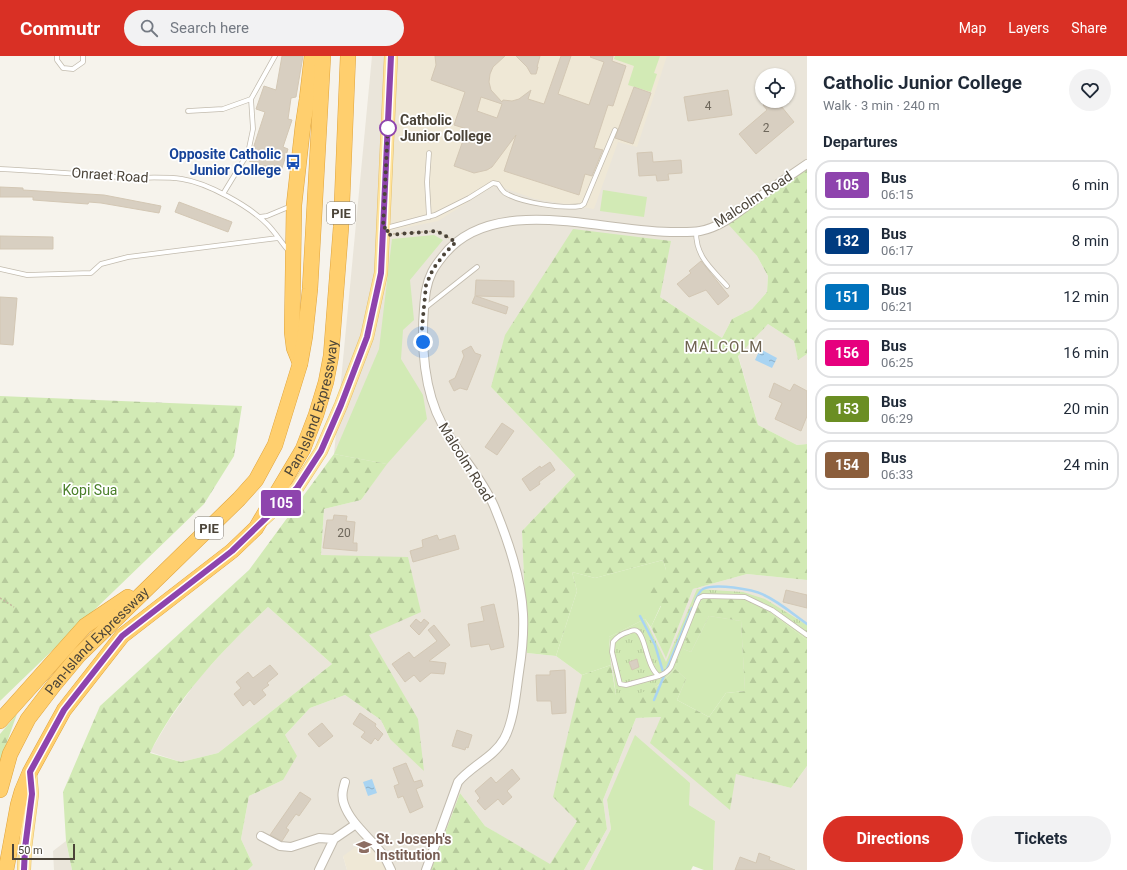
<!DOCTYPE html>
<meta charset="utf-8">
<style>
:root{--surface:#fff;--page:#f2f2f3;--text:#1f2937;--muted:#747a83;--line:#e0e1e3;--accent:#d93025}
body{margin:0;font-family:Roboto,sans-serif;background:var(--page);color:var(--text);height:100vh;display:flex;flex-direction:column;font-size:15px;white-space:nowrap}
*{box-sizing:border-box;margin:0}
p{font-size:13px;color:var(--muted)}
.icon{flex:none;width:22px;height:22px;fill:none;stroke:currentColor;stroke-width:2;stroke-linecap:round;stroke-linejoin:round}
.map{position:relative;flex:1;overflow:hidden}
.details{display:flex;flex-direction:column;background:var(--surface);width:320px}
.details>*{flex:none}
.badge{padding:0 8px;border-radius:3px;font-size:14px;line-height:26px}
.fabs{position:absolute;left:755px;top:12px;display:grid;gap:8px}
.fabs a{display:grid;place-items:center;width:40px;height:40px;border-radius:50%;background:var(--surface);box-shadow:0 1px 3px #0004;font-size:20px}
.scale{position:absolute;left:12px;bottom:10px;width:63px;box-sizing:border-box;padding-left:4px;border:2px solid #4b4439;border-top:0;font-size:11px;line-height:14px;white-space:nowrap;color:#4b4439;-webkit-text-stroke:3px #fff;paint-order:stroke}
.you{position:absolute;width:20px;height:20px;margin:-10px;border:3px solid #fff;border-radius:50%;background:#1a73e8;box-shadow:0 0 0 6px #1a73e833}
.map>.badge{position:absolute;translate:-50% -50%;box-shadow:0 0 0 2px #fff}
h2{padding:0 16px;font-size:15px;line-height:36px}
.round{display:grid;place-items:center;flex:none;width:42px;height:42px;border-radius:21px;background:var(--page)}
.head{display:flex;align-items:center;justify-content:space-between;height:68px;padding:0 16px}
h1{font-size:19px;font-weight:700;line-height:30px}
.action{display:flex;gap:8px;margin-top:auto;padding:8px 16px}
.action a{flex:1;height:46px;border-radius:24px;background:var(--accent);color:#fff;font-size:16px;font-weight:700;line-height:46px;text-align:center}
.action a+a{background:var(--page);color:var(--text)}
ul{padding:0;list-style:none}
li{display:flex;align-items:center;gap:12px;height:50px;margin:0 8px 6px;padding:0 8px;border:2px solid var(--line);border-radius:16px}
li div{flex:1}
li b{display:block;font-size:15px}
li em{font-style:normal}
li .badge{min-width:44px;font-weight:700;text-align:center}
header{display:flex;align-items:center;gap:24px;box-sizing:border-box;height:56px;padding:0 20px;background:var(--accent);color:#fff}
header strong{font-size:19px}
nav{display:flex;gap:22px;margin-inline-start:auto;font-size:14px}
.search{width:280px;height:36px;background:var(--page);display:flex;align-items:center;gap:10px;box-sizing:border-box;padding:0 14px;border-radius:22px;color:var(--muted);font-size:15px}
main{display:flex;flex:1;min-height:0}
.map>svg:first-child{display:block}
</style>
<header>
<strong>Commutr</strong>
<div class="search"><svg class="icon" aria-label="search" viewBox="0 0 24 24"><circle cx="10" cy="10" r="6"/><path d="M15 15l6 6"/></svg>Search here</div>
<nav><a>Map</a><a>Layers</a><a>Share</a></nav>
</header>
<main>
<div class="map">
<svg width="807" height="814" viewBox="0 0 807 814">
<defs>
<pattern id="forest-firs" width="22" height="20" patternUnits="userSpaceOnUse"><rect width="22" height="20" fill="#d2eab5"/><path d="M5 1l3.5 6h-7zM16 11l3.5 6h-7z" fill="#b6ca9c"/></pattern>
<pattern id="park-tufts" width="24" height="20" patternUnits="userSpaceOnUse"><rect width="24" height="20" fill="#d2eab5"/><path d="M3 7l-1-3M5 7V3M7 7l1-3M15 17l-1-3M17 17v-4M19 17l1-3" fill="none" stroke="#b6ca9c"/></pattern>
<pattern id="water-ripples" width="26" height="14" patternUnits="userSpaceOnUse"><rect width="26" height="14" fill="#a9d4f2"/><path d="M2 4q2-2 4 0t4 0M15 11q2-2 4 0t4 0" fill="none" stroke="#8caec5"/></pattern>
</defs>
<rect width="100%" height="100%" fill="#f6f3ec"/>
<!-- residential -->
<path fill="#eae5da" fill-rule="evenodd" d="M372 0H807V112L729 167 757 200 768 220 767 236 752 253 732 263 722 282 660 241 491 331 575 419 522 475 527 597 556 600 582 619 572 665 577 765 550 809 485 770 460 737 431 814H389L343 800 347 814H248L253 809 241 783 249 740 283 724 285 679 310 652 345 639 381 664 390 683 417 663 321 499 324 453 361 444 386 408 334 398ZM762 19H788V45H762Z
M768 268 794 285 798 303 807 298V388L797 389 758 369 738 299Z
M747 518 807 524V584L786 568 745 635 616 639 611 609 609 581 645 563 651 571 666 601 693 533Z
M268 551 332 608 218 697 181 706 150 696 169 664 199 622 233 585Z
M662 661 730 753 735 717 791 732 807 710V814H713L715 765 689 749 607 744 611 773 590 814H584L607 773 603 744 636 662Z
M66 785 72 814H54L53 795Z"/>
<!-- education -->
<path fill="#efe8d6" d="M399 0H667L637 91 618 86 594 153 535 143 495 129 438 165 389 175Z
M367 783 389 814H347L343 800Z"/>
<!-- green -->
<path fill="#d2eab5" d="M615 0H660L654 17 657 18 651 36 628 29 634 10 614 3Z
M603 134 647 141 644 161 600 155Z
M434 179 443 184 410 224 414 264 403 274 401 303 423 339 427 363 387 408 334 398 379 293 392 183Z
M663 504 666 514 661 549 651 571 645 563 609 581 611 609 582 619 556 600 577 535 572 516 595 522Z
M709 560 741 565 745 635 726 637 709 661 677 644 686 623 675 613 683 593 691 596Z
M635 679 690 727 689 749 715 765 713 814H704L693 810 691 814H590L611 773 607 744Z"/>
<!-- forest -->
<path fill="url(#forest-firs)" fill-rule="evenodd" d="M807 112V298L798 304 794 285 768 268 738 300 758 369 797 389 807 388V524L747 518 693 533 666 602 651 571 661 550 650 551 645 528 666 514 663 504 595 522 572 516 577 535 556 600 527 597 522 475 575 419 491 331 505 279 573 173 671 185 660 241 722 282 732 263 752 253 767 236 768 220 757 200 728 168Z
M0 340 242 350 234 400 204 448 0 645Z
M334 398 387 408 361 444 324 453 321 499 408 501 421 556 369 579 418 663 424 715 390 683 381 664 345 639 310 652 285 679 297 700 283 724 249 740 241 783 253 809 248 814H72L66 785 63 736 100 650 249 514ZM268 551 332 608 218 697 181 706 150 697C178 640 223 594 268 551Z
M704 542 745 543 770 556 807 584V710L791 732 736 718 730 754 650 687 661 661 636 662 603 744 607 773 584 814H431L460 737 485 770 550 808 577 765 553 741 582 619 611 609 616 639 658 630 675 613 686 623 677 644 709 661 726 637 745 635 741 565 709 560 691 596 683 593 687 585 683 584 699 546Z
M17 658 3 697 0 710V678Z"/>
<!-- park -->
<path fill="url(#park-tufts)" d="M697 533 743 536 765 543 807 569V584L770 556 745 543 704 542 698 546 684 584 687 585 675 613 657 630 636 639H616L609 581 645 563 666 606Z"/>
<!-- water -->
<path fill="url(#water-ripples)" d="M760 293 777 302 772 312 755 304Z
M372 723 377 737 368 740 363 726Z"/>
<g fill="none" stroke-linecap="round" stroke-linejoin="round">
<!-- stream -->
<path stroke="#a9d4f2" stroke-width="2.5" d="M695 546C697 541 699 535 703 533 715 527 752 533 764 539 779 546 793 558 807 568
M640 560 655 589 664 619
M654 644 692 552"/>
</g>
<!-- building -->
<path fill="#d8cfc1" stroke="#d3c7b4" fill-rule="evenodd" d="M282 0H303L296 41 291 42 288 63 292 64 283 91 288 93 281 115 249 105 265 56 256 53 264 30 276 34Z
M435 0H505L493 11 490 18 489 26 491 34 502 46 503 44 512 45 519 43 531 34 528 43 544 48 561 0H571L558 38 589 49 604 6 590 1 591 0H613L612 5 626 10 613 50 608 49 594 92 603 94 602 96 592 120 585 118 579 139 504 115 516 79 492 111 487 114 474 117 454 110 467 73 454 69 465 36 431 24 436 9ZM481 41 502 48 497 62 477 55Z
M516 0H540L537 11H538L536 18H531L527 11Z
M634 31 651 37 633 88 615 82Z
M728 34 732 59 688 65 684 41Z
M768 45H777L794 66 756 98 739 78 767 54 763 49Z
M652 96 653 106 681 104 682 117 668 118 669 124 657 125 656 119 639 120 637 97Z
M0 131 23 132V134L104 139 161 150 159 157 101 147 89 146 88 148 33 144V141H0Z
M179 146 232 166 228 176 175 156Z
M0 180 53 181V193H0Z
M701 205 729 240 718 249 706 234 689 241 677 228 691 217 689 215Z
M476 224 514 225V241L476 240 508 251 506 258 472 247 475 240Z
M0 241 17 242 13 289 0 288Z
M471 290 475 297 481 299 467 334 460 332 454 335 449 325 455 322 464 300 462 295Z
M774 327 790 335 794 328 807 335V360L801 375 775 363 782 347 769 341Z
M502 367 514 375 497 399 485 391Z
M550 406 555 414 539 426 540 428 530 435 522 423 540 410 541 412Z
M334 459 347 460 346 465 355 466 353 487H357V495L323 492 327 464H333Z
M437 479 439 484 455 479 459 493 413 506 410 495 423 491 422 484Z
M786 534 807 539V552L783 546Z
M494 548 504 591 491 594 489 588 471 591 468 568 484 565 481 551Z
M416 563 421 567 424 563 429 567 419 579 410 570Z
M434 569 450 589 429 605 446 607 444 618 431 617 420 626 414 619 405 626 392 608 409 596 414 602 437 585 428 574Z
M637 603 639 611 632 614 629 606Z
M270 609 278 618 267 627 269 629 262 634 266 639 254 649 250 644 243 650 234 638 241 632 236 626 248 616 253 622Z
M565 614 566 657 552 658 551 645H537L536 619H550V615Z
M360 657 376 668 375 670 383 678 378 685 375 682 371 688 361 681 365 676 353 668Z
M322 667 333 680 319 691 308 678Z
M457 674 472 679 468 692 466 691 465 694 452 690Z
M406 707 414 726 421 724 423 730 416 733 423 751 410 757 403 740 398 742 394 730 399 728 393 712Z
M512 713 520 723 507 735 512 741 503 749 498 743 485 754 477 745 480 742 475 735 491 721 496 727Z
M300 736 311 743 299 760 296 758 286 772 289 774 282 785 270 779Z
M759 797 770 801 769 804 795 814H735L740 801 756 807Z"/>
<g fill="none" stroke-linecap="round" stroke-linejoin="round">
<defs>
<path id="lane" d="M57 0V4L63 12 73 13 83 6V0
M188 55 223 53 251 43
M0 113C40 115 79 118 118 121 139 123 161 120 182 123 208 127 249 150 267 168 275 176 281 186 288 194
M223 138 248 97 253 73 251 43 275 0
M259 161 267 160 291 150
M429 161 427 126 429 97
M386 172 435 159 469 142 493 127 498 128C500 131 502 135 505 137 522 147 563 153 581 150L584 148 615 74
M696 176C696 201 711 212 727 230
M0 213 27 219 91 217 101 208 128 201 278 182
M425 252 477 211
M659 620C646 611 646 580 637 575 634 573 631 575 628 576 621 578 617 581 613 586L612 596 620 628 626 629 659 620C664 618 668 616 671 611L697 546 699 542 703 540 745 541 772 554 807 579"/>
<path id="street" d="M345 726C343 733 341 740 344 748 350 766 368 780 380 795 385 800 388 808 391 814
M261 780 280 790 291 791 319 782 334 783
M319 814 334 783 356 768
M426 814 458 726C471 710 494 701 504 683 514 665 516 636 519 616 522 597 524 578 523 558 521 521 508 484 494 450 481 420 457 396 442 368 424 335 421 289 424 253 425 240 426 228 432 216 435 210 439 205 443 200 494 134 611 179 681 176 687 176 694 176 700 175 722 171 741 154 759 141 775 130 791 119 807 108"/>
<path id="primary" d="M264 463 297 432 321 395 341 349 367 281 381 217 391 0
M24 814 25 792 32 738 30 716"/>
<g id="highway">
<path d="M300 307 294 292 292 276 294 149 303 69 307 43 312 0"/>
<path d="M0 665 85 570 128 541"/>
<path id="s1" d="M0 734 10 698 28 663 54 629 79 599 239 443 256 424 275 389 300 308 305 280 310 233 323 0"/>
<path id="s2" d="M6 814 18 749 22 735 30 716 64 654 122 580 232 495 256 472 303 393 316 359 326 326 331 300 341 171 348 0"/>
</g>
</defs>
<!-- lane casing -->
<use href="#lane" stroke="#c2bbae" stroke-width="5.5"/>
<!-- street casing -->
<use href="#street" stroke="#c2bbae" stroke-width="10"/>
<!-- primary casing -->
<use href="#primary" stroke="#e6c16a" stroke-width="14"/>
<!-- highway casing -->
<use href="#highway" stroke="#e0a43c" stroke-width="16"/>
<!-- path -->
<path stroke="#c4b79f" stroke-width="1.5" stroke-dasharray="2 2" stroke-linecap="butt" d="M393 178 437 175 451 183
M0 542 14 551"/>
<!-- lane -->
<use href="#lane" stroke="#fff" stroke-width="4"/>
<!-- street -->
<use href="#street" stroke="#fff" stroke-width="8"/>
<!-- primary -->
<use href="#primary" stroke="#ffe39c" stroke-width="13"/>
<!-- highway -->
<use href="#highway" stroke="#ffcf6e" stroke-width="15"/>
</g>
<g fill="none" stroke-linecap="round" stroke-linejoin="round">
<defs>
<path id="line" d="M24 814 25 792 32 738 30 716 64 654 122 580 232 495 297 432 321 395 341 349 367 281 381 217 391 0"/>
</defs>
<!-- line casing -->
<use href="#line" stroke="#fff" stroke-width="9"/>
<!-- line -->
<use href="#line" stroke="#8e44ad" stroke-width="6"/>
<!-- walk -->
<path stroke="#4b4439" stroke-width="4" stroke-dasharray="0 7.2" d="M388 72V69L383 172 388 171 387 179 437 175 456 186 446 196 433 213 426 229 422 272 423 286"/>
</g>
<!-- icons -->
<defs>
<symbol id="bus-bare" viewBox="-9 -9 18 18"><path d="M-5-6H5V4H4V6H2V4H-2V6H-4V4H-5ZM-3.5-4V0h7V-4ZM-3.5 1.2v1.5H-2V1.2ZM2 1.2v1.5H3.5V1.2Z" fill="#1a4fb4" stroke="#fff" stroke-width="2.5" paint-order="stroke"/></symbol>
<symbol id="school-bare" viewBox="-9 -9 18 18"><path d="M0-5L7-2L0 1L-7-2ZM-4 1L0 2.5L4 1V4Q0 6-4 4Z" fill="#8d6e63" stroke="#fff" stroke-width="2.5" paint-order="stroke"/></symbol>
</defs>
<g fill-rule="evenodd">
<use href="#bus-bare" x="282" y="95" width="22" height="22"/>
<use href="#school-bare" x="353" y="780" width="22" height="22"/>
</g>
<!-- markers -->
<circle fill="#fff" stroke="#8e44ad" stroke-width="2" cx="388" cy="72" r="8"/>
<g text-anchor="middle" stroke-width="3.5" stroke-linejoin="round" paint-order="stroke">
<!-- number labels -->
<g font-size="12" fill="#6e675b">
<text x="708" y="54">4</text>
<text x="766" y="76">2</text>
<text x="344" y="481">20</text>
</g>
<!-- shield labels -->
<g fill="#fff" stroke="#817c74" stroke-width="1">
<rect x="327" y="146" width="28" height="22" rx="3"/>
<rect x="195" y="461" width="28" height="22" rx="3"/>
</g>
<g font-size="13" font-weight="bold" fill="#4b4439">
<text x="341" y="162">PIE</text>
<text x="209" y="477">PIE</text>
</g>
<!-- stop labels -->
<g font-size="14" font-weight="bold" fill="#4b4439" stroke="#fff" text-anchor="start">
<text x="400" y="69">Catholic<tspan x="400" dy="16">Junior College</tspan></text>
</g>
<!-- transit labels -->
<g font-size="14" font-weight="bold" fill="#164399" stroke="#fff" text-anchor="end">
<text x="281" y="103">Opposite Catholic<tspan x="281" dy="16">Junior College</tspan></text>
</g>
<!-- street labels -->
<g font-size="14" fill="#4b4439" stroke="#fff">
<text transform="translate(110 119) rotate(4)" y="5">Onraet Road</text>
<text transform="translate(753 143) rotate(-33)" y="5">Malcolm Road</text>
<text dy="5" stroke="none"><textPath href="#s2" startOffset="572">Pan-Island Expressway</textPath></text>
<text transform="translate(466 406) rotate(58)" y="5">Malcolm Road</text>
<text dy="5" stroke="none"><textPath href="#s1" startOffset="181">Pan-Island Expressway</textPath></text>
</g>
<!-- park labels -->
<g font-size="14" fill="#4a7f2a" stroke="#fff">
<text x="90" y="439">Kopi Sua</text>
</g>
<!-- education labels -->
<g font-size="14" font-weight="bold" fill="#785e54" stroke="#fff" text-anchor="start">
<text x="376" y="788">St. Joseph's<tspan x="376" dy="16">Institution</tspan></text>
</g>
<!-- neighbourhood labels -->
<g font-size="15" letter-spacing="1" fill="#6e6250" stroke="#fff">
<text x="724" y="296">MALCOLM</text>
</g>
</g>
</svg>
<div class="fabs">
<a><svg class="icon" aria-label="locate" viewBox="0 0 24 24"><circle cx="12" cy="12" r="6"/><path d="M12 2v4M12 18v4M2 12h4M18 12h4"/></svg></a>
</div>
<div class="scale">50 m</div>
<div class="you" style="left:423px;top:286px"></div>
<b class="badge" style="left:281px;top:447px;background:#8e44ad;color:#fff">105</b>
</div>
<section class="details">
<div class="head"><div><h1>Catholic Junior College</h1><p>Walk · 3 min · 240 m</p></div><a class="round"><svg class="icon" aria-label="heart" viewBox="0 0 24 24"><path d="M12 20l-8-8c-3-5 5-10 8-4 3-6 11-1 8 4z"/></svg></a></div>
<h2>Departures</h2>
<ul>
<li><span class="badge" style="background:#8e44ad;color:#fff">105</span><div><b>Bus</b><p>06:15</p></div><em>6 min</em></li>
<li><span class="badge" style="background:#003b80;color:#fff">132</span><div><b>Bus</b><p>06:17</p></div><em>8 min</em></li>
<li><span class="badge" style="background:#0072bc;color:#fff">151</span><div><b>Bus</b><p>06:21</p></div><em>12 min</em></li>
<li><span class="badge" style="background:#e6007e;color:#fff">156</span><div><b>Bus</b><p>06:25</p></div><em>16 min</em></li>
<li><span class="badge" style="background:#6b8e23;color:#fff">153</span><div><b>Bus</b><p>06:29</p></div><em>20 min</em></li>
<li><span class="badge" style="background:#8b5e3c;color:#fff">154</span><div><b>Bus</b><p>06:33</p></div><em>24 min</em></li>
</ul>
<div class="action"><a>Directions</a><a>Tickets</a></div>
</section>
</main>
